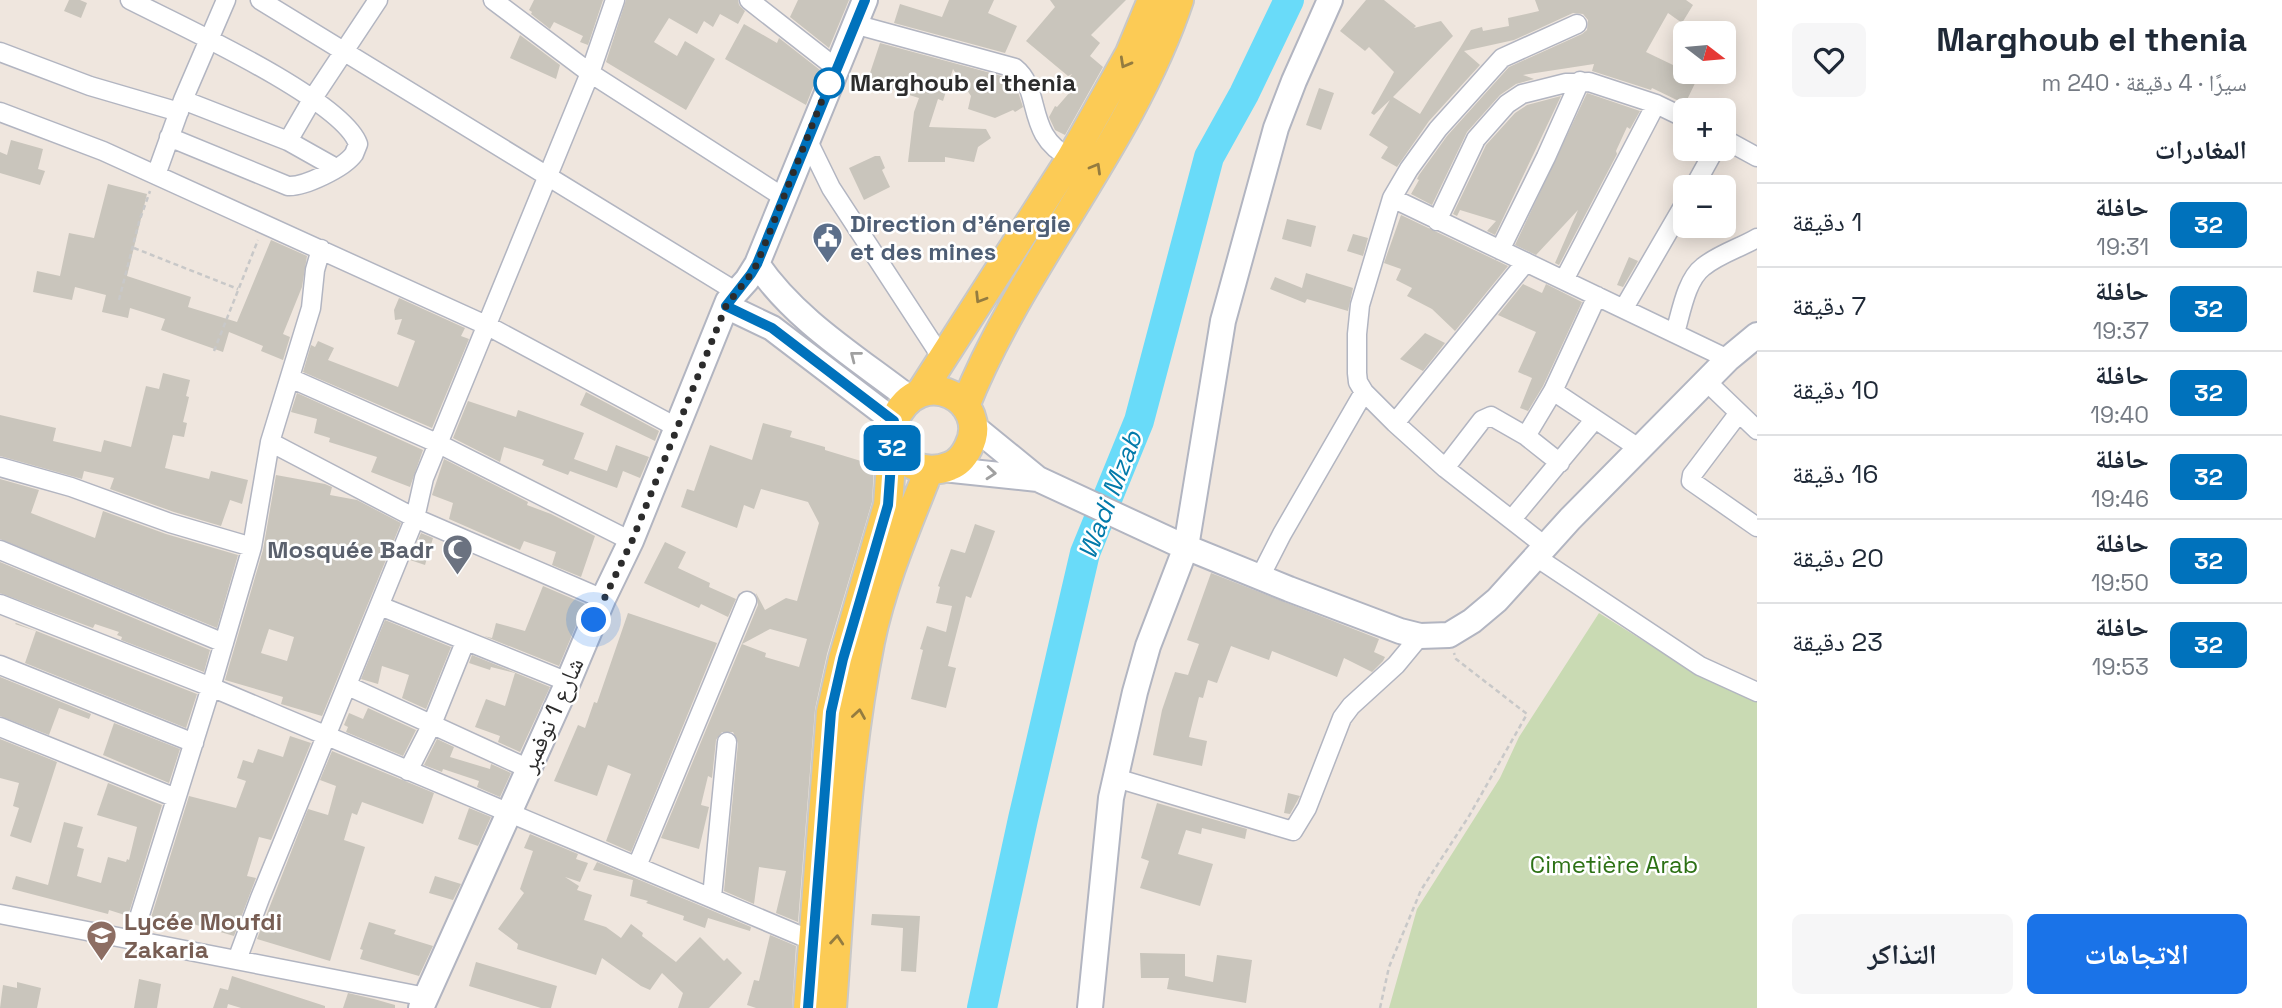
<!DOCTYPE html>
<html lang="ar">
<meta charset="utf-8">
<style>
:root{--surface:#fff;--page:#f6f6f7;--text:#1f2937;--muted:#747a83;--line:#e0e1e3;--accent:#1a73e8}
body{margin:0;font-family:"Space Grotesk","Noto Naskh Arabic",sans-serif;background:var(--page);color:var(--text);direction:rtl;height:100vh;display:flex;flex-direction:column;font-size:26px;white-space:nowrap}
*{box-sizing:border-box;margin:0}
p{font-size:23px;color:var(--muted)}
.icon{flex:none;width:38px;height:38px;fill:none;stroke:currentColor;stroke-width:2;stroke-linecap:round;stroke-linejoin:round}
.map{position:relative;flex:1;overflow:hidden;direction:ltr}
.details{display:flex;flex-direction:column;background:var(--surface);width:525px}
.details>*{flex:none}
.badge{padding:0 14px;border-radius:10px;font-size:24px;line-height:46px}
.needle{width:46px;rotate:106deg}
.buttons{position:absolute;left:1673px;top:21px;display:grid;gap:14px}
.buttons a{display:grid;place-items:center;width:63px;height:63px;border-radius:10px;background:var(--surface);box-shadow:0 4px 18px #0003;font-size:35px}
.you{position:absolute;width:35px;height:35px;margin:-18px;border:5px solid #fff;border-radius:50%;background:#1a73e8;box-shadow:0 0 0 10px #1a73e833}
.map>.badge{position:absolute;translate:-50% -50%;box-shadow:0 0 0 4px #fff}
h2{padding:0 35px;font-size:26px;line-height:63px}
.round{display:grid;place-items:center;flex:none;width:74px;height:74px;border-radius:10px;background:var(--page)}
.headline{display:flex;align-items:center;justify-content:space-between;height:119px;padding:0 35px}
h1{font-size:33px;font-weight:800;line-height:52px}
.cta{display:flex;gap:14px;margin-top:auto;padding:14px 35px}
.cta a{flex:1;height:80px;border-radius:10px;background:var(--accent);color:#fff;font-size:28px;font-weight:800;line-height:80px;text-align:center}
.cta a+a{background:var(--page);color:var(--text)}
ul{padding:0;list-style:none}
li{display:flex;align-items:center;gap:21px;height:84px;padding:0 35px;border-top:2px solid var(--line)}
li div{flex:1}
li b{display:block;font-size:26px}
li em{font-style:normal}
li .badge{min-width:77px;font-weight:700;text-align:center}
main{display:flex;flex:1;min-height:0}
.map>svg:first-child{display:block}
</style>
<main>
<section class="details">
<div class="headline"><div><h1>Marghoub el thenia</h1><p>سيرًا · 4 دقيقة · 240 m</p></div><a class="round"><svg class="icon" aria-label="heart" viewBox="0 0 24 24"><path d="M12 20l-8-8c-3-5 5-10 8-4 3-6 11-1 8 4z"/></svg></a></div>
<h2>المغادرات</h2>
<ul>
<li><span class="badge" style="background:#0072bc;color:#fff">32</span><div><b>حافلة</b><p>19:31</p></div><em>1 دقيقة</em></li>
<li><span class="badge" style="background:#0072bc;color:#fff">32</span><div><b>حافلة</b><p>19:37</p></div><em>7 دقيقة</em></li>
<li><span class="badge" style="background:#0072bc;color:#fff">32</span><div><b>حافلة</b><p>19:40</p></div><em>10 دقيقة</em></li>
<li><span class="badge" style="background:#0072bc;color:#fff">32</span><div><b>حافلة</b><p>19:46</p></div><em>16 دقيقة</em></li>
<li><span class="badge" style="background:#0072bc;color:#fff">32</span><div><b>حافلة</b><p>19:50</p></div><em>20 دقيقة</em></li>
<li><span class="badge" style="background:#0072bc;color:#fff">32</span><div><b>حافلة</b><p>19:53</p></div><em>23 دقيقة</em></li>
</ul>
<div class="cta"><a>الاتجاهات</a><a>التذاكر</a></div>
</section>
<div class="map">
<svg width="1757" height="1008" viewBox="0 0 1757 1008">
<rect width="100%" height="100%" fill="#efe6de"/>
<!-- cemetery -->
<path fill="#c9dab3" d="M1599 613 1682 665 1757 686V1008H1389L1417 909 1500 778 1519 737Z"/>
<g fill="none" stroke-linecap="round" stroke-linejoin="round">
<!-- river -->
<path stroke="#69dbf9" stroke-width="30" d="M982 1008 1023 819 1085 553 1139 421 1209 157 1244 94 1289 0"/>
</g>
<!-- building -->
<path fill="#c9c5bc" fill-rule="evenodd" d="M69 0H80L87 3 81 18 64 11Z
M534 0H603L588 45 580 42 583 36 554 22 550 29 531 14 532 12 529 10Z
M626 0H738L739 5 745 11 738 24 720 14 713 27 704 21 697 34 669 18 654 42 677 56 685 41 715 59 686 110 606 62Z
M798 0H849L829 48 790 17Z
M949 0H994L988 13 1017 26 1005 53 894 23 900 4 942 17Z
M1050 0H1126L1091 35 1100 43 1090 56 1103 67 1065 135 1055 130 1049 117 1055 106 1057 107 1077 84 1069 78 1072 74 1068 76 1026 41 1055 7Z
M1366 0H1384L1416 26 1414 28 1441 21 1453 36 1393 97 1420 114 1471 30 1482 27 1483 31 1509 26 1508 18 1539 11 1535 0H1686L1693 5 1682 23 1668 13 1646 52 1698 77 1685 104 1652 88 1651 90 1592 71 1594 64 1523 75 1534 79 1516 84 1500 95 1467 132 1432 205 1411 194 1419 180 1417 179 1419 175 1447 136 1509 67 1582 34 1587 30 1588 20 1583 14 1573 13 1514 40 1464 51 1480 65 1429 121 1397 167 1381 158 1388 147 1369 135 1390 100 1374 115 1371 113 1394 72 1369 47 1365 51 1340 31Z
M744 24 777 43 779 38 820 70 806 105 725 59Z
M520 35 560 65 556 79 510 58Z
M880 43 1009 78 1018 92 1023 107 1015 112 1013 110 995 118 968 109 971 96 953 69 943 101 938 99 929 127 986 129 991 138 978 147 974 162 945 157V162H908L914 112 919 98 867 82Z
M1319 88 1334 93 1321 130 1306 125Z
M1587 93 1640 111 1630 129 1627 127 1616 151 1617 154 1559 265 1555 263 1578 210 1536 255 1515 245Z
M1561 96 1495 235 1487 231 1496 221 1460 210 1457 216 1453 214 1486 145 1515 113 1527 105Z
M11 140 43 149 38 169 45 171 40 185 0 173V152L7 155Z
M875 156H880L885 168 882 170 890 187 864 200 849 168Z
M108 184 147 194 127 276 191 297 188 307 237 322 271 240 307 256 302 287 283 334 290 337 283 360 261 351 263 346 229 332 223 352 161 330 165 319 130 308 128 318 102 312 106 295 75 287 72 300 33 292 37 271 60 276 69 233 94 238Z
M1401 215 1508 266 1455 331 1432 309 1407 296 1412 288 1396 280 1401 269 1384 263Z
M1287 219 1316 226 1311 247 1282 239Z
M1353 234 1368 238 1363 256 1347 251Z
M1629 257 1638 261 1623 287 1617 285Z
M1306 273 1353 288 1348 311 1307 299 1305 303 1270 289 1275 277 1302 288Z
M1523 284 1542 293 1546 284 1582 302 1543 386 1528 411 1520 408 1532 378 1518 372 1536 332 1498 315Z
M399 298 465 328 461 336 469 339 432 428 303 372 311 345 315 347 318 341 334 348 328 360 398 387 415 341 397 334 402 319 395 320 394 310Z
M1425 333 1445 343 1423 371 1400 359Z
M163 373 190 380 186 396 189 397 183 422 187 423 184 437 173 435 165 468 209 479 211 471 248 480 242 504 230 500 221 526 174 512 110 489 114 478 84 471 82 479 0 456V415L56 428 53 441 101 452 104 440 131 447 146 386 159 389Z
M586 392 659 431 655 441 580 405Z
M297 393 423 450 410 487 371 472 377 457 329 442 330 438 314 433 317 419 291 412Z
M468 401 516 417 518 410 584 433 574 459 607 471 616 445 649 457 640 478 623 471 617 488 570 471 568 475 542 465 544 460 504 447 500 462 453 438Z
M763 423 792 431 790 437 825 447V450L874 465 872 502 827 654 815 709 798 922 776 913 786 871 759 867 754 904 724 891 738 743 733 732H722L716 740 712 778 708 776 701 805 709 807 699 849 661 838 758 605 756 593 765 610 786 598 797 601 819 523 808 502 761 489 754 509 744 505 737 528 681 507 687 489 694 491 710 445 752 460ZM770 629 807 639 799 667 765 657 766 653 742 644Z
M444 459 528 502 527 505 551 514 595 536 581 577 552 565 556 552 524 541 520 550 449 519 453 503 432 495Z
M276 475 325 484 332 487 330 495 357 500 401 523 322 716 281 704 283 697 225 680 263 550ZM269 629 294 637 287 661 261 653Z
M0 479 39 490 31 513 95 538 103 511 166 534 238 555 217 628 0 539Z
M975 524 995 531 971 598 966 596 948 666 956 668 946 708 911 699 923 650 920 649 927 626 946 632 952 606 936 603 940 587 938 586 951 549 965 553Z
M421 533 433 538 425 565 410 560Z
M665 542 686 552 678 568 710 583 709 587 736 599 728 617 701 604 699 608 644 583Z
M0 562 210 650 204 672 121 640 122 637 117 635 119 632 95 624 93 628 0 593Z
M1211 573 1379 639 1374 652 1385 657 1383 661 1372 672 1344 658 1337 677 1272 651 1269 660 1231 646 1217 683 1208 680 1203 698 1199 697 1189 737 1207 741 1202 766 1153 755 1162 710 1175 672 1188 675 1199 644 1187 640Z
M543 586 585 604 559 666 484 636 492 638 496 623 525 631Z
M628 613 717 643 631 852 606 841 631 774 608 765 597 796 554 781 578 725 585 728 594 702 597 703Z
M385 620 451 647 426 709 402 698 409 675 382 666 378 684 361 679Z
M16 623 197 694 186 728 25 663 36 631 15 624Z
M472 655 550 687 520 752 498 742 500 736 475 727 486 699 505 706 515 673 491 667 490 670 469 663Z
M0 677 91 714 89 719 59 708 49 735 0 716Z
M368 708 416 730 403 756 346 732 348 727 344 725 349 713 363 719Z
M114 723 180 749 169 783 103 755Z
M290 736 311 743 271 840 259 837 247 876 256 878 234 936 183 921 181 929 150 921 189 796 236 808 246 781 237 778 243 760 253 763 258 749 283 757Z
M0 739 57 762 31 843 10 836 19 808 13 806 19 783 0 778Z
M437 739 454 747 450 757 490 769 491 764 511 773 500 797 477 787 479 781 443 769 442 772 424 765Z
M332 751 434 793 423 824 362 802 357 815 352 813 344 840 365 847 330 961 257 939 308 809 328 815 336 786 320 780Z
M108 783 162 805 128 916 109 910 108 914 12 889 16 876 48 885 64 822 83 827 77 847 84 849 77 876 101 883 108 857 126 862 127 859 129 860 137 827 97 815Z
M1288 793 1300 796 1290 814 1284 813Z
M1157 803 1247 829 1245 839 1202 828 1201 834 1186 830 1178 854 1213 864 1200 906 1140 888 1149 861 1141 858Z
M469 808 491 817 478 846 458 839Z
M530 834 578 854 576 859 588 863 580 882 565 877 579 886 577 890 592 895 584 920 606 927 621 938 631 924 643 933 642 936 676 962 700 937 724 961 727 958 742 973 709 1008H678L683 993 662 973 650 990 641 986 602 958 596 975 517 949 518 944 498 929 524 893 520 889 533 851 524 848Z
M597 862 751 927 750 931 708 918 705 928 683 920 684 916 646 903 648 901 630 896 633 880 593 870Z
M435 876 461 884 453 900 429 893Z
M872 914 920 916 916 972 901 971 903 928 871 925Z
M369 922 396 930 394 934 433 946 419 976 360 959 363 950 360 949Z
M770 935 796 946 792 1008H756L747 1005 754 980 759 981Z
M1140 953 1185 954V976L1213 982 1217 955 1252 960 1246 1003 1167 989 1169 978H1141Z
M476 962 557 986 551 1008H541L469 986Z
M232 976 325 1006V1008H241L228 1004 227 1008H213L220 988 228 990Z
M139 979 161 984 157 1008H134Z
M17 982 41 988 37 1008H0L3 985 17 988Z
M348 993 374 999 395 1005V1008H343Z"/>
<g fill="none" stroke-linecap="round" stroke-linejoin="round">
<defs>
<path id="street" d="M130 0C177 24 342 99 358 144 358 144 354 154 354 154 344 168 304 187 288 186L169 137
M260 0 735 291
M493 0 590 73 783 197
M749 0 836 68
M854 24 1015 68C1043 90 1024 136 1071 158
M0 52 90 86 179 112
M183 100 288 141 313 98 378 0
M0 112 103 151 488 326 678 428
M807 139 831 188 942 358
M1724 139 1757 157
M288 141 336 168
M156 175 183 100 226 0
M1694 187 1715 149
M1392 198 1409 169 1438 129 1502 58 1577 24
M1437 221 1476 139 1507 104 1522 94 1566 83 1589 82 1656 104 1685 118
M1500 250 1546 157 1580 81
M1526 262 1395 423 1445 468 1545 546
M1564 280 1656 104
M1624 308 1685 203
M1675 333C1681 313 1686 280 1703 267 1719 254 1740 248 1757 238
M290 378 439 444 631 541
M1707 382 1757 430
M1553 391 1640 449
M1738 414 1692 475 1691 481 1757 527
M1395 423 1364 392 1358 382 1357 373V334L1360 305 1392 198 1728 359
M1526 436 1553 391 1597 296
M270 442 415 518 603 599
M0 467 71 487 170 523 252 547
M1445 468 1482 420 1491 416 1526 436 1560 463
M1512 519 1595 419
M0 550 224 643
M1536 557 1700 666 1757 692
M1260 577 1282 534 1364 392
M0 604 211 687 813 941
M380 606 568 682
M0 665 194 743
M348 686 529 769
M0 727 176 798
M408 771 432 724 465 642
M1116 778 1293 831 1307 808 1342 718 1351 706 1396 665 1420 636
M637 866 747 601
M712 897 727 742
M0 914 426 997
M132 940 211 687 252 547 270 442 311 308 315 270 321 249
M237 960 260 898 415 518 424 478 590 73 615 0"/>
<path id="secondary" d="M757 264C795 320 856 357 909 398
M726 306 772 328 894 421
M973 426 1038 479 1176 543 1289 589 1400 631 1420 636 1449 635 1472 621 1497 600 1570 519 1728 359 1757 335
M943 469 1038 479
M421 1008 568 682 603 599 631 541 728 301 747 280 757 264 865 0
M1090 1008 1111 798 1135 692 1148 646 1186 547 1223 321 1276 128 1294 81 1330 0"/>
<path id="primary" d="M921 392 1071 158 1130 53 1152 0
M965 406C1022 263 1130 146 1179 0
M808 1008 831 712 843 659 888 505 894 421C921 360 993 402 968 448 964 456 958 463 950 466 938 471 924 471 913 465 901 458 897 447 893 434
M832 1008C841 886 846 762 870 642 882 583 907 526 929 470"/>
</defs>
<!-- street casing -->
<use href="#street" stroke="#b2b5c1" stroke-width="21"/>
<!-- secondary casing -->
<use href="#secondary" stroke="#b2b5c1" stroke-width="28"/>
<!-- primary casing -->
<use href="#primary" stroke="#c8c8c8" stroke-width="32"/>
<!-- path -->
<path stroke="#c8c8c8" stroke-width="2.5" stroke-dasharray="5 3.5" stroke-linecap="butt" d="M134 248 238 289
M119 300 139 222 150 191
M214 351 258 240
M1380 1008 1389 967 1421 890 1469 816 1527 714 1456 659 1454 653"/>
<!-- street -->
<use href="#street" stroke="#fff" stroke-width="18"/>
<!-- secondary -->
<use href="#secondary" stroke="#fff" stroke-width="24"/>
<!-- primary -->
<use href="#primary" stroke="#fccb55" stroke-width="28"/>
</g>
<!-- one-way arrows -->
<defs><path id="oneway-chevron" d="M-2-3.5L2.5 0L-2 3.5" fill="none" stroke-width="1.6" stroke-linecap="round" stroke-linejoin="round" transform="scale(1.75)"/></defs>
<g stroke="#947c40">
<use href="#oneway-chevron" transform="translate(1125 63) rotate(119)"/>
<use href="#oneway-chevron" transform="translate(1096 168) rotate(-60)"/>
<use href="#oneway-chevron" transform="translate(980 298) rotate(122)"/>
<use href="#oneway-chevron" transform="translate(859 714) rotate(-81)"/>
<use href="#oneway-chevron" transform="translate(837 940) rotate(-85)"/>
</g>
<g stroke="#a0a0a0">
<use href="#oneway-chevron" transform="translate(855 356) rotate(-142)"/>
<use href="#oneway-chevron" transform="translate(991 473) rotate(5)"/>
</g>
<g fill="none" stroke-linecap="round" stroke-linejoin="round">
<defs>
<path id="line" d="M808 1008 831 712 843 659 888 505 894 421 772 328 726 306 751 274 757 264 865 0"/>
</defs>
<!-- line casing -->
<use href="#line" stroke="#fff" stroke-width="16"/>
<!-- line -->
<use href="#line" stroke="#0072bc" stroke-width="10"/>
<!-- walk -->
<path stroke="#2c2c2c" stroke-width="7" stroke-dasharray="0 12.6" d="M594 620 632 541 726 306 751 274 757 264 829 83"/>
</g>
<!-- icons -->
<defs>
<symbol id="civic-pin" viewBox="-11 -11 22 30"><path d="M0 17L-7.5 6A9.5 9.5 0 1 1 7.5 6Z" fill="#5c6f8a" stroke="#fff"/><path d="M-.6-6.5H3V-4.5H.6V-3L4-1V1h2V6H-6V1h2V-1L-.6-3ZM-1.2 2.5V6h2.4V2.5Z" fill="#fff"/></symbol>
<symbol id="mosque-pin" viewBox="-11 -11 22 30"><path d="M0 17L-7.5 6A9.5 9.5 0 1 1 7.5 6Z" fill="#6b7280" stroke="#fff"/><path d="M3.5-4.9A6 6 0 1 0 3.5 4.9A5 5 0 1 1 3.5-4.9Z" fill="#fff"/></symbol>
<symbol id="school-pin" viewBox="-11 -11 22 30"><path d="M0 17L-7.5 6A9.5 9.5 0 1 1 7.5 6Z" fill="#8d6e63" stroke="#fff"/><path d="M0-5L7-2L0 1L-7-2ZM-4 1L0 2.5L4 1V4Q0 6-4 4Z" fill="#fff"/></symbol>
</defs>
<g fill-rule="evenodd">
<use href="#civic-pin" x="810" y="220" width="35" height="47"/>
<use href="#mosque-pin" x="440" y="532" width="35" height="47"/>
<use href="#school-pin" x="84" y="918" width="35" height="47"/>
</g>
<!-- markers -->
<circle fill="#fff" stroke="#0072bc" stroke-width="3.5" cx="829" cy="83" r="14"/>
<g text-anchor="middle" stroke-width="5" stroke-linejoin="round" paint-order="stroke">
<!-- stop labels -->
<g font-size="24" font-weight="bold" fill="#2c2c2c" stroke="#fff" text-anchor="start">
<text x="850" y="91">Marghoub el thenia</text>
</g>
<!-- service labels -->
<g font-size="24" font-weight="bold" fill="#4e5e75" stroke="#fff" text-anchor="start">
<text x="850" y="232">Direction d'énergie<tspan x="850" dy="28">et des mines</tspan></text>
</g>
<!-- worship labels -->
<g font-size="24" font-weight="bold" fill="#5b616d" stroke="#fff" text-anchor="end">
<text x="434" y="558">Mosquée Badr</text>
</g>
<!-- street labels -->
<g font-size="24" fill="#2c2c2c" stroke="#fff">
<text transform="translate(552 715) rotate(-66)" y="8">شارع 1 نوفمبر</text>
</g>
<!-- park labels -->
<g font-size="24" fill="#2d7115" stroke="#fff">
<text x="1614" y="873">Cimetière Arab</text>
</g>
<!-- education labels -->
<g font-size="24" font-weight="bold" fill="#785e54" stroke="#fff" text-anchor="start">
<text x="124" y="930">Lycée Moufdi<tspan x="124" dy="28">Zakaria</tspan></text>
</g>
<!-- water labels -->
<g font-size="26" font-style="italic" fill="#027aaa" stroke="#fff">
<text transform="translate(1110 495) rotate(-69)" y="9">Wadi Mzab</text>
</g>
</g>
</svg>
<div class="buttons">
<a><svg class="needle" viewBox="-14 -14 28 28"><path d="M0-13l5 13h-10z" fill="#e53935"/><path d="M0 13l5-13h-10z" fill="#747a83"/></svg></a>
<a>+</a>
<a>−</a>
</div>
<div class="you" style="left:594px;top:620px"></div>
<b class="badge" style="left:892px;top:448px;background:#0072bc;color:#fff">32</b>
</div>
</main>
